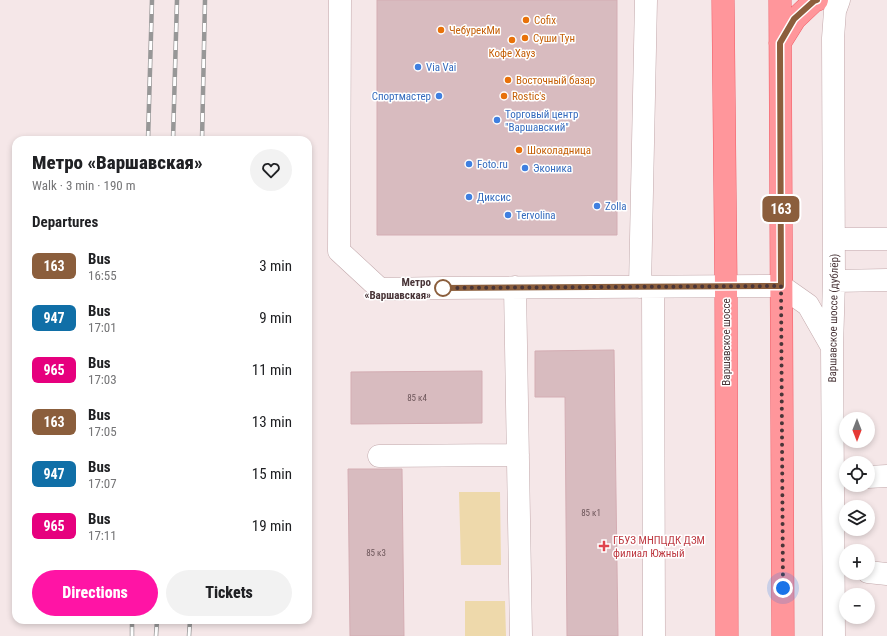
<!DOCTYPE html>
<meta charset="utf-8">
<style>
:root{--surface:#fff;--page:#f2f2f2;--text:#202124;--muted:#757577;--accent:#ff14a5}
body{margin:0;font-family:"Roboto Condensed",sans-serif;background:var(--page);color:var(--text);height:100vh;display:flex;flex-direction:column;font-size:15px;white-space:nowrap}
*{box-sizing:border-box;margin:0}
p{font-size:13px;color:var(--muted)}
.icon{flex:none;width:22px;height:22px;fill:none;stroke:currentColor;stroke-width:2;stroke-linecap:round;stroke-linejoin:round}
.map{position:relative;flex:1;overflow:hidden}
.drawer{position:absolute;left:12px;top:136px;width:300px;height:488px;display:flex;flex-direction:column;background:var(--surface);border-radius:12px;box-shadow:0 2px 6px #0003}
.drawer>*{flex:none}
.badge{padding:0 8px;border-radius:6px;font-size:14px;line-height:26px}
.needle{width:26px;rotate:180deg}
.tools{position:absolute;left:839px;top:412px;display:grid;gap:8px}
.tools a{display:grid;place-items:center;width:36px;height:36px;border-radius:50%;background:var(--surface);box-shadow:0 2px 6px #0003;font-size:20px}
.you{position:absolute;width:20px;height:20px;margin:-10px;border:3px solid #fff;border-radius:50%;background:#1a73e8;box-shadow:0 0 0 6px #1a73e833}
.map>.badge{position:absolute;translate:-50% -50%;box-shadow:0 0 0 2px #fff}
h2{padding:0 20px;font-size:15px;line-height:36px}
.round{display:grid;place-items:center;flex:none;width:42px;height:42px;border-radius:21px;background:var(--page)}
.overview{display:flex;align-items:center;justify-content:space-between;height:68px;padding:0 20px}
h1{font-size:19px;font-weight:800;line-height:30px}
.primary-button{display:flex;gap:8px;margin-top:auto;padding:8px 20px}
.primary-button a{flex:1;height:46px;border-radius:24px;background:var(--accent);color:#fff;font-size:16px;font-weight:800;line-height:46px;text-align:center}
.primary-button a+a{background:var(--page);color:var(--text)}
ul{padding:0;list-style:none}
li{display:flex;align-items:center;gap:12px;height:52px;padding:0 20px}
li div{flex:1}
li b{display:block;font-size:15px}
li em{font-style:normal}
li .badge{min-width:44px;font-weight:700;text-align:center}
.map>svg:first-child{display:block}
</style>
<div class="map">
<svg width="887" height="636" viewBox="0 0 887 636">
<rect width="100%" height="100%" fill="#f5e7e8"/>
<!-- green -->
<path fill="#eed9ab" d="M459 492H500L501 565H461Z
M465 601H505L506 636H465Z"/>
<!-- building -->
<path fill="#d8bbbf" stroke="#d4adb3" d="M377 0H617V235H377Z
M614 350 618 636H567L565 397H535V351Z
M482 371V423L351 424V372Z
M348 469H402L404 636H350Z"/>
<g fill="none" stroke-linecap="round" stroke-linejoin="round">
<defs>
<path id="minor" d="M340 0 339 251 380 289 443 288 781 286 808 305 832 347
M834 239H887
M834 281 887 280
M515 287 521 636
M640 287 646 0
M653 287 654 636
M379 456 518 455
M868 477 887 476
M868 572 887 574
M834 636 832 347 834 281 833 38 835 11 839 0"/>
<path id="major" d="M723 0 726 287 727 636
M780 0 783 636
M780 43 795 19 814 1 817 0"/>
</defs>
<!-- minor casing -->
<use href="#minor" stroke="#c2a8ab" stroke-width="23"/>
<!-- major casing -->
<use href="#major" stroke="#f15963" stroke-width="23"/>
<!-- minor -->
<use href="#minor" stroke="#fff" stroke-width="22"/>
<!-- major -->
<use href="#major" stroke="#ff969b" stroke-width="22"/>
<defs>
<path id="rail" d="M148 140 152 0
M173 140 177 0
M202 140 205 0
M132 636V620
M156 636 157 620
M189 636 190 620"/>
</defs>
<!-- rail casing -->
<use href="#rail" stroke="#979797" stroke-width="4.5"/>
<!-- rail -->
<use href="#rail" stroke="#fff" stroke-width="3" stroke-dasharray="9" stroke-linecap="butt"/>
</g>
<g fill="none" stroke-linecap="round" stroke-linejoin="round">
<defs>
<path id="line" d="M443 288 781 286 780 43 794 19 814 1 817 0"/>
</defs>
<!-- line casing -->
<use href="#line" stroke="#fff" stroke-width="9"/>
<!-- line -->
<use href="#line" stroke="#8b5e3c" stroke-width="6"/>
<!-- walk -->
<path stroke="#493538" stroke-width="4" stroke-dasharray="0 7.2" d="M443 288 781 286 783 588"/>
</g>
<!-- markers -->
<g fill="#e8710a" stroke="#fff" stroke-width="1.5">
<circle cx="526" cy="20" r="4"/>
<circle cx="441" cy="30" r="4"/>
<circle cx="525" cy="38" r="4"/>
<circle cx="512" cy="40" r="4"/>
<circle cx="508" cy="80" r="4"/>
<circle cx="504" cy="96" r="4"/>
<circle cx="519" cy="150" r="4"/>
</g>
<g fill="#3f7fe0" stroke="#fff" stroke-width="1.5">
<circle cx="418" cy="67" r="4"/>
<circle cx="439" cy="96" r="4"/>
<circle cx="497" cy="120" r="4"/>
<circle cx="469" cy="164" r="4"/>
<circle cx="525" cy="168" r="4"/>
<circle cx="469" cy="197" r="4"/>
<circle cx="597" cy="206" r="4"/>
<circle cx="508" cy="215" r="4"/>
</g>
<circle fill="#fff" stroke="#8b5e3c" stroke-width="2" cx="443" cy="288" r="8"/>
<path fill="#e0444e" stroke="#fff" stroke-width="1.5" d="M602 540h4v4h4v4h-4v4h-4v-4h-4v-4h4z"/>
<g text-anchor="middle" stroke-width="3" stroke-linejoin="round" paint-order="stroke">
<!-- number labels -->
<g font-size="9" fill="#6d565a">
<text x="417" y="401">85 к4</text>
<text x="591" y="516">85 к1</text>
<text x="376" y="556">85 к3</text>
</g>
<!-- food labels -->
<g font-size="11" fill="#c56008" stroke="#fff" text-anchor="start">
<text x="534" y="24">Cofix</text>
<text x="449" y="34">ЧебурекМи</text>
<text x="533" y="42">Суши Тун</text>
<text x="512" y="57" text-anchor="middle">Кофе Хауз</text>
<text x="516" y="84">Восточный базар</text>
<text x="512" y="100">Rostic's</text>
<text x="527" y="154">Шоколадница</text>
</g>
<!-- shop labels -->
<g font-size="11" fill="#366cbe" stroke="#fff" text-anchor="start">
<text x="426" y="71">Via Vai</text>
<text x="431" y="100" text-anchor="end">Спортмастер</text>
<text x="505" y="118">Торговый центр<tspan x="505" dy="13">"Варшавский"</tspan></text>
<text x="477" y="168">Foto.ru</text>
<text x="533" y="172">Эконика</text>
<text x="477" y="201">Диксис</text>
<text x="605" y="210">Zolla</text>
<text x="516" y="219">Tervolina</text>
</g>
<!-- stop labels -->
<g font-size="11" font-weight="bold" fill="#493538" stroke="#fff" text-anchor="end">
<text x="431" y="286">Метро<tspan x="431" dy="13">«Варшавская»</tspan></text>
</g>
<!-- street labels -->
<g font-size="11" fill="#493538" stroke="#fff">
<text transform="translate(833 318) rotate(-89)" y="4">Варшавское шоссе (дублёр)</text>
<text transform="translate(726 342) rotate(-90)" y="4">Варшавское шоссе</text>
</g>
<!-- health labels -->
<g font-size="11" fill="#be3a42" stroke="#fff" text-anchor="start">
<text x="613" y="544">ГБУЗ МНПЦДК ДЗМ<tspan x="613" dy="13">филиал Южный</tspan></text>
</g>
</g>
</svg>
<div class="tools">
<a><svg class="needle" viewBox="-14 -14 28 28"><path d="M0-13l5 13h-10z" fill="#e53935"/><path d="M0 13l5-13h-10z" fill="#757577"/></svg></a>
<a><svg class="icon" aria-label="locate" viewBox="0 0 24 24"><circle cx="12" cy="12" r="6"/><path d="M12 2v4M12 18v4M2 12h4M18 12h4"/></svg></a>
<a><svg class="icon" aria-label="layers" viewBox="0 0 24 24"><path d="M12 4l9 5-9 5-9-5zM3 14l9 5 9-5"/></svg></a>
<a>+</a>
<a>−</a>
</div>
<div class="you" style="left:783px;top:588px"></div>
<b class="badge" style="left:781px;top:209px;background:#8b5e3c;color:#fff">163</b>
<section class="drawer">
<div class="overview"><div><h1>Метро «Варшавская»</h1><p>Walk · 3 min · 190 m</p></div><a class="round"><svg class="icon" aria-label="heart" viewBox="0 0 24 24"><path d="M12 20l-8-8c-3-5 5-10 8-4 3-6 11-1 8 4z"/></svg></a></div>
<h2>Departures</h2>
<ul>
<li><span class="badge" style="background:#8b5e3c;color:#fff">163</span><div><b>Bus</b><p>16:55</p></div><em>3 min</em></li>
<li><span class="badge" style="background:#106fa7;color:#fff">947</span><div><b>Bus</b><p>17:01</p></div><em>9 min</em></li>
<li><span class="badge" style="background:#e6007e;color:#fff">965</span><div><b>Bus</b><p>17:03</p></div><em>11 min</em></li>
<li><span class="badge" style="background:#8b5e3c;color:#fff">163</span><div><b>Bus</b><p>17:05</p></div><em>13 min</em></li>
<li><span class="badge" style="background:#106fa7;color:#fff">947</span><div><b>Bus</b><p>17:07</p></div><em>15 min</em></li>
<li><span class="badge" style="background:#e6007e;color:#fff">965</span><div><b>Bus</b><p>17:11</p></div><em>19 min</em></li>
</ul>
<div class="primary-button"><a>Directions</a><a>Tickets</a></div>
</section>
</div>
